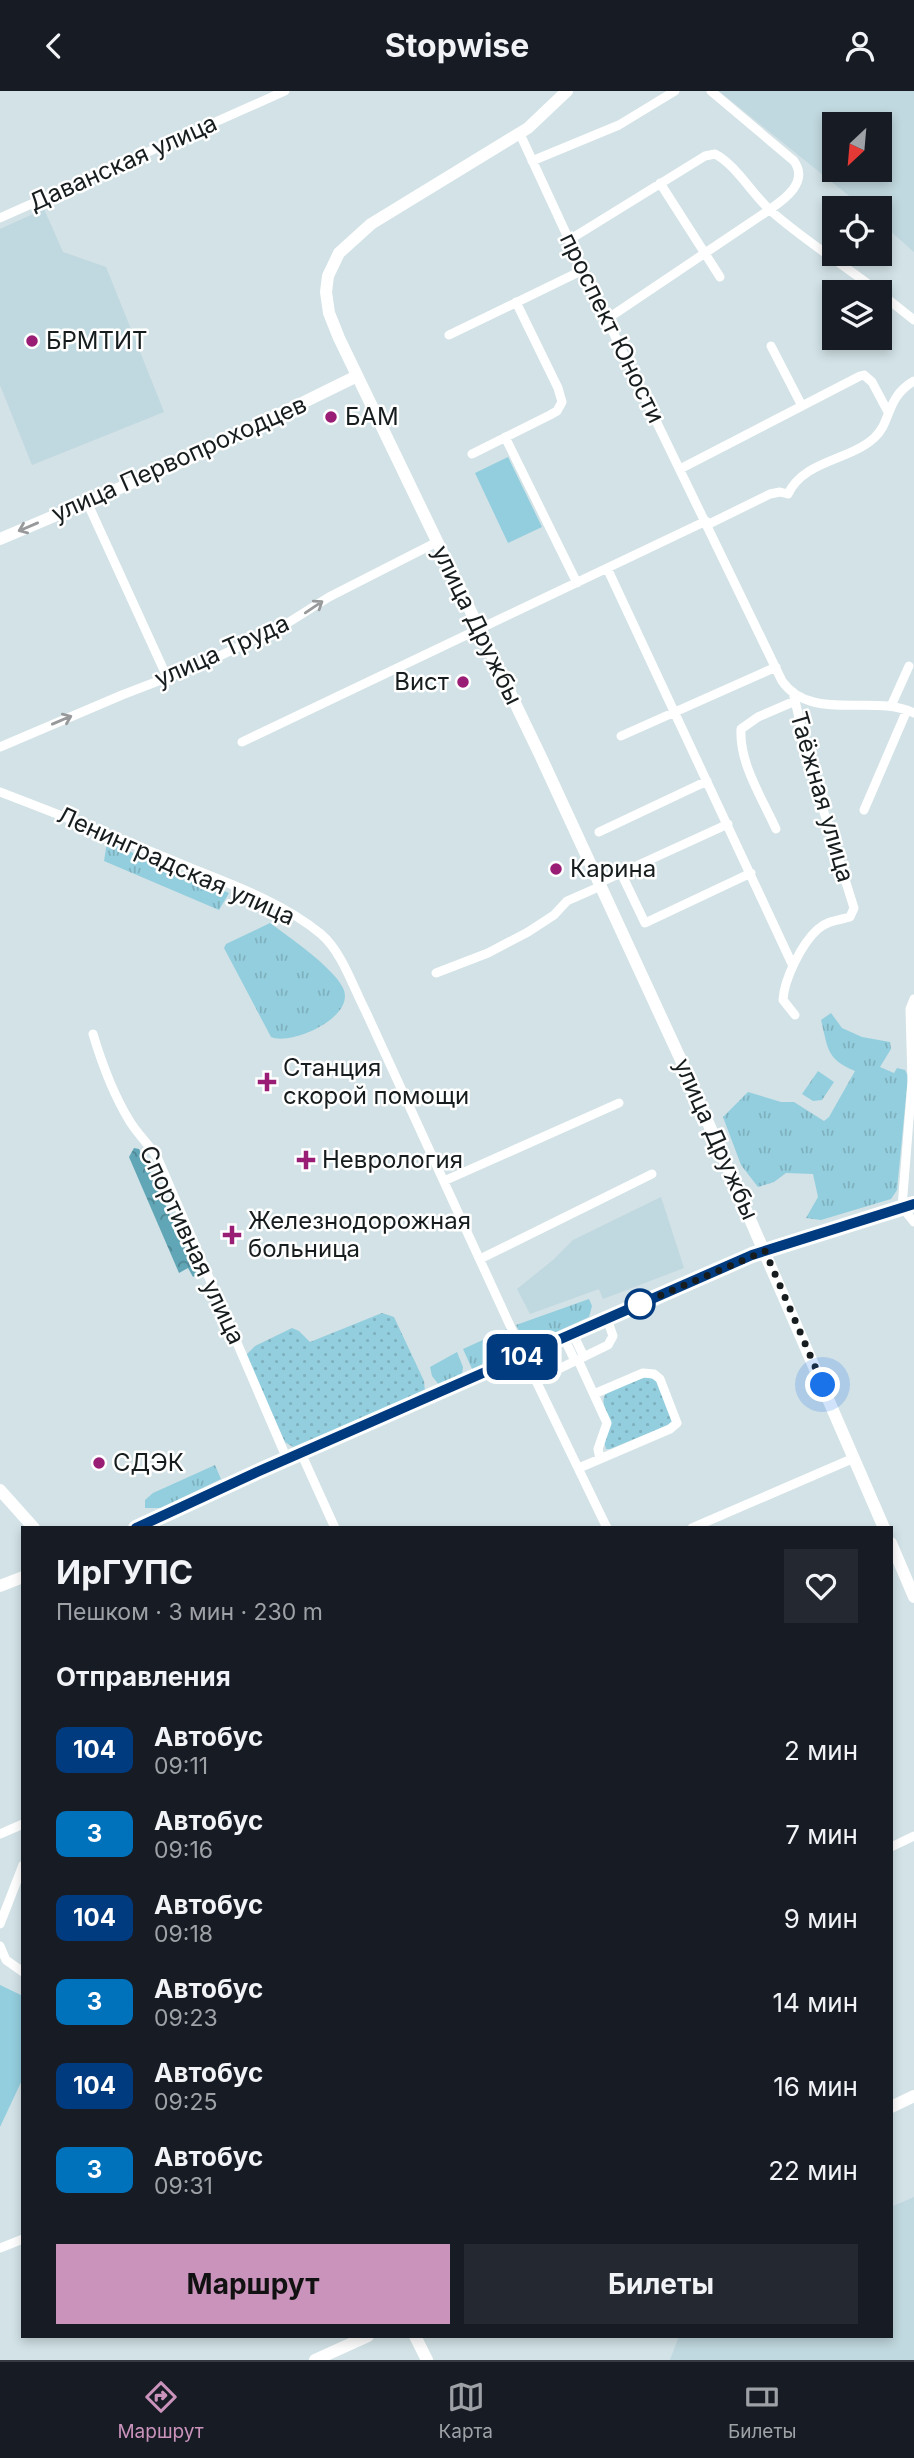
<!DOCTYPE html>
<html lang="ru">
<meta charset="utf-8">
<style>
:root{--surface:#171b24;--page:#242831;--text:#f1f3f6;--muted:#9ea1a6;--line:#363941;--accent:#c993bc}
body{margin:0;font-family:Inter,sans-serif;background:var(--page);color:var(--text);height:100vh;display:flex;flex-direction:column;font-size:26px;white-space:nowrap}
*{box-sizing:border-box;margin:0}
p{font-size:23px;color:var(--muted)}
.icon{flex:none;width:38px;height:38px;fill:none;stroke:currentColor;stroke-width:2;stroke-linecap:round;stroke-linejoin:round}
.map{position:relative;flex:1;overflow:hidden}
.sheet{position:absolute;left:21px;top:1435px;width:872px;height:812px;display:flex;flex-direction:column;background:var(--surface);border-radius:0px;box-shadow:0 4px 10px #0003}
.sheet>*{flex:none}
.badge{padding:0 14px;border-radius:10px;font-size:24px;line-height:46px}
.needle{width:46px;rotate:206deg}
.fabs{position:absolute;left:822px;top:21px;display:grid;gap:14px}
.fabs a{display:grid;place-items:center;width:70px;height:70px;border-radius:0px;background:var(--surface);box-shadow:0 4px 10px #0003;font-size:35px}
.you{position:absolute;width:35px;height:35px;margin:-18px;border:5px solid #fff;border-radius:50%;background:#1a73e8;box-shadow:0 0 0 10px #1a73e833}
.map>.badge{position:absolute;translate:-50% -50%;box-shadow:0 0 0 4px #fff}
h2{padding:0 35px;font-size:26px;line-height:63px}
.round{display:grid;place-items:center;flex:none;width:74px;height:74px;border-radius:0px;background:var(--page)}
.overview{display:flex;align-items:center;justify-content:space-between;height:119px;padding:0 35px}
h1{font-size:33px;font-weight:700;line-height:52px}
.primary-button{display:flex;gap:14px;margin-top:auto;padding:14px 35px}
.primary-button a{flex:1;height:80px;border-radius:0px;background:var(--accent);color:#111;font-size:28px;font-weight:700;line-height:80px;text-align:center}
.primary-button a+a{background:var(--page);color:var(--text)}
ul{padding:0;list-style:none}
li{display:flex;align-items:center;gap:21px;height:84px;padding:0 35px}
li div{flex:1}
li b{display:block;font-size:26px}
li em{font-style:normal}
li .badge{min-width:77px;font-weight:700;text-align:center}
header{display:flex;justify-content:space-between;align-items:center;height:91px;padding:0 35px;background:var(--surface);font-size:32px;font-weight:700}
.tabs{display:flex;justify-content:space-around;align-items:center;height:98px;border-top:2px solid var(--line);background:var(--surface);font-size:19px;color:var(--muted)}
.tabs a{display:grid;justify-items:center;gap:4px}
.tabs .on{color:var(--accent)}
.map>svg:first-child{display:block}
</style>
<header><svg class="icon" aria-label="back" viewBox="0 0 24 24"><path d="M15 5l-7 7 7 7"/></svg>Stopwise<svg class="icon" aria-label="person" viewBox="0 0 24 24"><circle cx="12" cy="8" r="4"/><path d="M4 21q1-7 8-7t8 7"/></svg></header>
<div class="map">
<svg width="914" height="2269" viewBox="0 0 914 2269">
<defs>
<pattern id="grass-tufts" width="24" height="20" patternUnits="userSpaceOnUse" patternTransform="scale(1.75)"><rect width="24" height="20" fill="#93cede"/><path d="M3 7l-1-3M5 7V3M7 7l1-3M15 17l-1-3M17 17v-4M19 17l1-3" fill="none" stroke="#7eb0be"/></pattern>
<pattern id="forest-crowns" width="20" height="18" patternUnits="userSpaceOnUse" patternTransform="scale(1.75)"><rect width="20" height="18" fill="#61a6b7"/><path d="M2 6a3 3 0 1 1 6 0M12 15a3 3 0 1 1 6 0" fill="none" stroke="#4f8794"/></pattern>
<pattern id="park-dots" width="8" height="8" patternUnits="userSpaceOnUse" patternTransform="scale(1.75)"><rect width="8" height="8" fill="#93cede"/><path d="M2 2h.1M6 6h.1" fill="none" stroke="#7eb0be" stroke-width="1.8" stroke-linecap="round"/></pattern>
</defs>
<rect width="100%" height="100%" fill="#d2e2e6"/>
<!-- built -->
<path fill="#c0d8df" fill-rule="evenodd" d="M719 0H914V161L880 131V117H864ZM880 33V79H835V33Z
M44 118 63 161 106 176 164 321 32 374 0 294V138Z
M661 1106 684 1177 603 1208 599 1198 530 1223 517 1198 553 1169 573 1149Z
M914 2106V2269H670L679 2245H891V2116Z"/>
<!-- grass -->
<path fill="url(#grass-tufts)" d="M107 751 229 802 219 819 104 770Z
M270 832C289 846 334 877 343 897 357 926 291 955 271 946L224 857 226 853Z
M831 922 842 937 862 946 890 951 891 958 880 976 894 982 897 977 905 979 908 985 897 1099 891 1108 821 1129 806 1127 818 1106 813 1083 786 1082 774 1091 758 1096 741 1074 723 1026 748 1001 781 1011H794L824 1030 829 1026 855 980C826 968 828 957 821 929Z
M818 980 834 991 822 1009 813 1010 802 1003Z
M589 1208 592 1215 589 1226 532 1252 524 1249 516 1234Z
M507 1238 513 1256 510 1263 473 1280 463 1258Z
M457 1261 463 1276 462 1284 439 1294 432 1285 430 1276Z
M215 1374 221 1388 161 1417H145V1409L153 1402Z"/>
<!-- forest -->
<path fill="url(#forest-crowns)" d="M134 1057 139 1058 146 1072 197 1183 193 1186 188 1177 179 1182 129 1066Z"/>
<!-- park -->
<path fill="url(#park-dots)" d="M382 1222 394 1226 424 1290 425 1301 293 1356 285 1351 246 1264 255 1255 292 1237 299 1240 310 1251Z
M646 1286 656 1289 673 1330 668 1334 610 1358H606L604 1350 611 1334C609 1323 598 1312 607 1301Z"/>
<!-- garden -->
<path fill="#93cede" d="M508 366 542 436 508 452 475 382Z
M0 1894 23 1905V1987L0 2036Z"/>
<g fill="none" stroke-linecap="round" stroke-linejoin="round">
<!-- street -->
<path stroke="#fff" stroke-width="9" d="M520 43 583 179 782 590C811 632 875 602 914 622
M532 70 619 34 675 0
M660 92 720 186
M0 127 285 0
M569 149 705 65 715 63C735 73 753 104 771 120 805 150 844 174 879 201
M880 202 914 229
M607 228 769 119C785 108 809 91 794 70L711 0
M449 244 583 179
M771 255 802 315
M505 346 577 492
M472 363 550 324 557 320 562 311 558 297 516 211
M680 378 860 285 864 284 872 291 888 321
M87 411 167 586
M707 434 770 403 780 401 788 403C804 369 849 370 874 347 892 331 885 307 914 290
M607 477 793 875
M793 601 812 683 854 817 850 826C839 829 827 830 818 838 802 852 784 888 783 909L795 924
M891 615 909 575
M621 645 776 576
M242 651 706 430
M0 656 122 604 205 572 286 533 329 506 437 451
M0 701C65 726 129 751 193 778 236 795 285 813 321 843 342 861 353 896 366 921L524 1265 607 1437
M864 719 907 619
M776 738C762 707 739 672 741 638L758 626 795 610
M599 741 707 690
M621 782 645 832 751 782
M599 792 728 733
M436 882 488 862 528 841 554 824 567 810 601 795
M914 908 910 918 912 991 902 1116 914 1131
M93 943C102 973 112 1001 129 1029 137 1043 150 1054 158 1068L287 1368
M444 1090 619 1012
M480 1168 652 1083
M573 1243 584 1266
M564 1247 575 1270
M578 1269 607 1332 598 1358 600 1368
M536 1289 608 1254 613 1245 607 1228
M301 1362 335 1437
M579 1377 670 1338 677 1332 660 1288 654 1283 643 1282 594 1303
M692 1437 854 1367
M0 1743 23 1733
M891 1756 914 1745
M0 1833 23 1774
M0 1855 6 1869 23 1881
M0 2157 23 2148"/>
<!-- secondary -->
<path stroke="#fff" stroke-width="12" d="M567 0 528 37 371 133 339 162 328 185 326 201 329 222 339 247 541 666 680 967 884 1437
M0 448 188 368 357 285
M0 1399 34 1437
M136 1437 257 1381 752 1164 914 1113
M891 1452 914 1506
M0 1495 23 1486
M891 2016 914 2005
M415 2245 427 2269
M315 2269 368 2245"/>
</g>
<!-- one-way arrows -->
<defs><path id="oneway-shaft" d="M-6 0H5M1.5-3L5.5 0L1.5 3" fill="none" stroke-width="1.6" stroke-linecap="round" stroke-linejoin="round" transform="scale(1.75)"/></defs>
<g stroke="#97999a">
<use href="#oneway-shaft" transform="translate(28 436) rotate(157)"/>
<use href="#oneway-shaft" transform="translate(314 516) rotate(-34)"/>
<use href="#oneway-shaft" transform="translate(62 629) rotate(-23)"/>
</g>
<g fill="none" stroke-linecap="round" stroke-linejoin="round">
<defs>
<path id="line" d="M136 1437 257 1381 752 1164 914 1113"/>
</defs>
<!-- line casing -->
<use href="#line" stroke="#fff" stroke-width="16"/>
<!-- line -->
<use href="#line" stroke="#003b80" stroke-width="10"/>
<!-- walk -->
<path stroke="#171d1e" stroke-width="7" stroke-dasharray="0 12.6" d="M640 1213 633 1216 765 1160 823 1294"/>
</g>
<!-- markers -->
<g fill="#991d75" stroke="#fff" stroke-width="2.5">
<circle cx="32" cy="250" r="7"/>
<circle cx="331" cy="326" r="7"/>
<circle cx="463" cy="591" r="7"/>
<circle cx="556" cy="778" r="7"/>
<path d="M263.5 980.5h7v7h7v7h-7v7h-7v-7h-7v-7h7z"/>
<path d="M302.5 1058.5h7v7h7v7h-7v7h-7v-7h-7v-7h7z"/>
<path d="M228.5 1133.5h7v7h7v7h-7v7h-7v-7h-7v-7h7z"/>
<circle cx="99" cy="1372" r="7"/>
</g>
<circle fill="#fff" stroke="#003b80" stroke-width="3.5" cx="640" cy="1213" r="14"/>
<g text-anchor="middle" stroke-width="5" stroke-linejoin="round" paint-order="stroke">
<!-- street labels -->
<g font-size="24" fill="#171d1e" stroke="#fff">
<text transform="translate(123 72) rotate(-24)" y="8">Даванская улица</text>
<text transform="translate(612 237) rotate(64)" y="8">проспект Юности</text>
<text transform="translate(179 368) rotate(-24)" y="8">улица Первопроходцев</text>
<text transform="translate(477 534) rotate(64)" y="8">улица Дружбы</text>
<text transform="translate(222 560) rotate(-24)" y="8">улица Труда</text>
<text transform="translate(822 706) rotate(74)" y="8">Таёжная улица</text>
<text transform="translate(176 775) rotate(24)" y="8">Ленинградская улица</text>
<text transform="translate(716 1048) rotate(66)" y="8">улица Дружбы</text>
<text transform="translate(192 1154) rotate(65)" y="8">Спортивная улица</text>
</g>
<!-- poi labels -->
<g font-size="24" fill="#171d1e" stroke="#fff" text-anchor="start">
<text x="46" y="258">БРМТИТ</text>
<text x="345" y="334">БАМ</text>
<text x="449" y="599" text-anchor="end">Вист</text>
<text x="570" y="786">Карина</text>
<text x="283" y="985">Станция<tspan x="283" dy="28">скорой помощи</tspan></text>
<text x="322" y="1077">Неврология</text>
<text x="248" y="1138">Железнодорожная<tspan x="248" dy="28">больница</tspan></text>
<text x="113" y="1380">СДЭК</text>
</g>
</g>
</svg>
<div class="fabs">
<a><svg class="needle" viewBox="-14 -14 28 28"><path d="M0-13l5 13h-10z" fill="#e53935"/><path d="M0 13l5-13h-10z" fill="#9ea1a6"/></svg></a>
<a><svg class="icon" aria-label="locate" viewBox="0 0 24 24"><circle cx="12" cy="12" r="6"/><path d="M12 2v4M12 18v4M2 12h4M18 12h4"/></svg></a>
<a><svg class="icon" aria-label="layers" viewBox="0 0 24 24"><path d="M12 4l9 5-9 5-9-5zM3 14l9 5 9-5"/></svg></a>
</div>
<div class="you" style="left:823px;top:1294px"></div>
<b class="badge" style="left:522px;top:1266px;background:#003b80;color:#fff">104</b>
<section class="sheet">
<div class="overview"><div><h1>ИрГУПС</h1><p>Пешком · 3 мин · 230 m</p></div><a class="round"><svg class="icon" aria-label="heart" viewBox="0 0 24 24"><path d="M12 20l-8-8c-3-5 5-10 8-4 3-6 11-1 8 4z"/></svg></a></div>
<h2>Отправления</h2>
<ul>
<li><span class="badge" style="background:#003b80;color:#fff">104</span><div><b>Автобус</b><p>09:11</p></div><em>2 мин</em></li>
<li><span class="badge" style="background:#0072bc;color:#fff">3</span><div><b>Автобус</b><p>09:16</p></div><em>7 мин</em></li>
<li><span class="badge" style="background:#003b80;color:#fff">104</span><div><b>Автобус</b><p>09:18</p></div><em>9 мин</em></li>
<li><span class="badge" style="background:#0072bc;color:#fff">3</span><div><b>Автобус</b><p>09:23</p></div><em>14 мин</em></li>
<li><span class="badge" style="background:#003b80;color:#fff">104</span><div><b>Автобус</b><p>09:25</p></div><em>16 мин</em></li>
<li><span class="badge" style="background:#0072bc;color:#fff">3</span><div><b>Автобус</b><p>09:31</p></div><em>22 мин</em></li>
</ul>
<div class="primary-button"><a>Маршрут</a><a>Билеты</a></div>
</section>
</div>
<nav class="tabs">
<a class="on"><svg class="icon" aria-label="directions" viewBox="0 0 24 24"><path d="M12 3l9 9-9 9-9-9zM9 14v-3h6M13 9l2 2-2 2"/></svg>Маршрут</a>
<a><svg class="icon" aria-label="map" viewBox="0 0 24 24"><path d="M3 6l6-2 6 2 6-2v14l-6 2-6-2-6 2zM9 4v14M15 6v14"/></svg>Карта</a>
<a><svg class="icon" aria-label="tickets" viewBox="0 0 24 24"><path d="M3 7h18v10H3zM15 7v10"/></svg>Билеты</a>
</nav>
